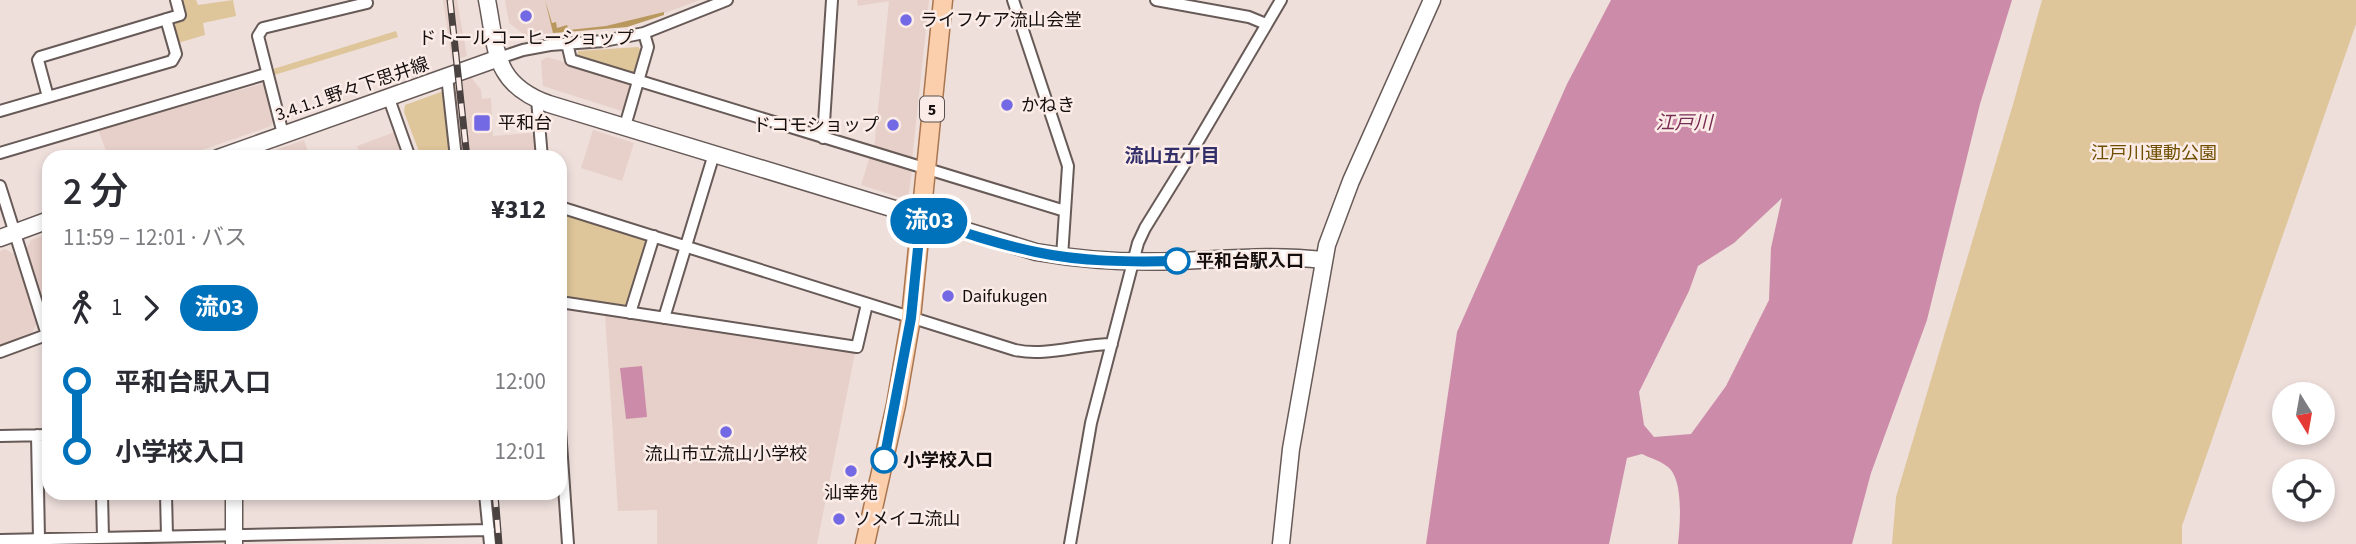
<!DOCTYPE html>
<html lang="ja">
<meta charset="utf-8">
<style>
:root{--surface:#fff;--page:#f2f2f3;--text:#2b2b33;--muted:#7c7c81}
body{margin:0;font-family:"Source Sans 3","Noto Sans JP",sans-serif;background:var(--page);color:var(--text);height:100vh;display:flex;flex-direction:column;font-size:26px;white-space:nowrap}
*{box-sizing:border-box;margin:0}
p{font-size:23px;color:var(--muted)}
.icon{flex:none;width:38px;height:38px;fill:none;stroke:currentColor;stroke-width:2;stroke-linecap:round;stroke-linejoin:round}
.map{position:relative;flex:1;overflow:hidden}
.side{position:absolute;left:42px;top:150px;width:525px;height:350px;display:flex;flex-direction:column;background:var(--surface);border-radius:21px;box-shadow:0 4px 10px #0003}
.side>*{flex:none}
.badge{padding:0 14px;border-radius:23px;font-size:24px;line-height:46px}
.needle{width:46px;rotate:169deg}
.buttons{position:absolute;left:2272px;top:382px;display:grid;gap:14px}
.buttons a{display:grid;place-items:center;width:63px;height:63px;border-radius:50%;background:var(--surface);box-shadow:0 4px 10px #0003;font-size:35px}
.map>.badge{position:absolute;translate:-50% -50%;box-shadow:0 0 0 4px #fff}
.legs{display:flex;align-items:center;gap:10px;height:77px;padding:0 21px;font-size:23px}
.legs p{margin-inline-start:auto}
.head{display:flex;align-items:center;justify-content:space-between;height:119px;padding:0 21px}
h1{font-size:38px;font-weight:600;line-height:52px}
ul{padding:0 21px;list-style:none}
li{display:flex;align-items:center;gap:24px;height:70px;font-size:26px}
li i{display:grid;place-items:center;width:10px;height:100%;margin:0 9px;background:currentColor}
li i::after{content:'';width:18px;height:18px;margin:-9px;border:5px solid;border-radius:50%;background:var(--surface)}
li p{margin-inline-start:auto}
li:first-child i{background:linear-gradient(#0000 50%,currentColor 0)}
li:last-child i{background:linear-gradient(currentColor 50%,#0000 0)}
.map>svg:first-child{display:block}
</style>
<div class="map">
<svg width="2356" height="544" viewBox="0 0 2356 544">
<rect width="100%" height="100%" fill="#eedfdb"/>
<!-- built -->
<path fill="#e7d0c9" d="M443 0H457L467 56 452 61Z
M505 0H700L627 27 526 36 509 23Z
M857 0H929L912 160 874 149 889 1 858 6Z
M547 57 629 81 632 88 625 112 543 86 541 61Z
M471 77 481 90 482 99 491 98 493 136 530 133 535 137 536 157H461L454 84Z
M265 83 274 120 271 126 182 157H108L98 129Z
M593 130 634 143 622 181 581 168Z
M395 132 404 157H361L357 146Z
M304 140 310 157H269L267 153Z
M870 156 912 169 908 200 861 185Z
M49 233V320L26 249 31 240Z
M5 249 14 254 37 323 32 333 0 345V251Z
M605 314 855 353 817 544H657V510L618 511Z"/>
<!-- green -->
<path fill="#dec59a" d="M181 0H196L198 5 233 0 236 16 203 23 205 35 178 43 173 28 177 22 186 19Z
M2042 0H2356V24L2182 526V544H1892L1896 497 2014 101Z
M396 31 398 37 271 76 270 70Z
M638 47 642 51 636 72 631 74 577 58 578 51Z
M441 92 446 93 452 157H421L404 112 405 105Z
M560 212 646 239 647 245 629 303 624 307 562 298 560 295Z"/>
<!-- forest -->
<path fill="#b9985d" d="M545 0 552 23 556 22 557 28 567 25 569 30 606 26 664 12V15L627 27 553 33Z"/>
<!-- water -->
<path fill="#cc8ca9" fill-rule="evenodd" d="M1611 0H2012L1980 104 1927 320 1871 473 1852 544H1678C1680 525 1684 480 1668 467 1661 461 1650 458 1642 454L1627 458 1609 544H1426L1457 332 1567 84ZM1782 198 1771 248 1769 300 1726 386 1691 434 1654 437 1644 425 1639 392 1689 291 1698 266 1734 243Z
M642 366 647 417 626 419 620 368Z"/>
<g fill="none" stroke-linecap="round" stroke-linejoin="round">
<defs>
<path id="street" d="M1013 0 1068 166 1062 257
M1156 0 1249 17 1266 24
M567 43 571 60 1065 211
M499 58 523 50 550 45 604 41 644 33 727 0
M447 76 456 158
M388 96 410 158
M48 97 38 60 40 57 180 15 176 0
M537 99 542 158
M0 111 172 61 176 54 166 19
M625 126 648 47 644 33
M283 134 258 36 263 28 367 3 366 0
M823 138 832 0
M0 153 266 74
M0 186 47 335
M560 207 1015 350C1046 357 1080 344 1112 344
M560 302 857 347 867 304
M630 313 654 236
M664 318 714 154
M0 352 49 334
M560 429 568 544
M37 435 39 539
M0 436 49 435
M102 494 103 538
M166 494 167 536
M485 494 490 544
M0 540 489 530
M1070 544 1091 423 1138 243 1145 228 1184 165 1281 0"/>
<path id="secondary" d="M487 0C497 51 493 84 549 104L1036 252C1082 260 1130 263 1177 261 1226 259 1274 254 1323 260
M218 158 499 58
M0 238 49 220
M234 494V544
M1281 544 1291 449 1327 245 1351 181 1432 0"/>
<path id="primary" d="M865 544 896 405 911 318 943 0"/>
</defs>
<!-- street casing -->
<use href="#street" stroke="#675a57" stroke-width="14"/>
<!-- secondary casing -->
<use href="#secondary" stroke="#675a57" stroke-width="19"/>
<!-- primary casing -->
<use href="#primary" stroke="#a97650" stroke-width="21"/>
<!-- street -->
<use href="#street" stroke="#fff" stroke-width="10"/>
<!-- secondary -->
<use href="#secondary" stroke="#fff" stroke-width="16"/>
<!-- primary -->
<use href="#primary" stroke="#fbceac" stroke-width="18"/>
<defs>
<path id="rail" d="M450 0 467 158
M495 494 499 544"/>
</defs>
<!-- rail casing -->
<use href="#rail" stroke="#4a4240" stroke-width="7"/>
<!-- rail -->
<use href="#rail" stroke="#fbece8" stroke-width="4.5" stroke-dasharray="13" stroke-linecap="butt"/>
</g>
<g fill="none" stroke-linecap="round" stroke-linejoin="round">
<defs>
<path id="line-1" d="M884 460 911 318 921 218C959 231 997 244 1036 252 1082 262 1131 262 1177 261"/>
</defs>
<!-- line-1 casing -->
<use href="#line-1" stroke="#fff" stroke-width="16"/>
<!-- line-1 -->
<use href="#line-1" stroke="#0072bc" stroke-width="10"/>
</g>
<!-- markers -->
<g fill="#7369e4" stroke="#fbece8" stroke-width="2.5">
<circle cx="526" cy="16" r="7"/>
<circle cx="906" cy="20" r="7"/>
<circle cx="1007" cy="105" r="7"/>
<rect x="473" y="114" width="18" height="18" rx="3.5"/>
<circle cx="893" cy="125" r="7"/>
<circle cx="948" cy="296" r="7"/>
<circle cx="726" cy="432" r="7"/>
<circle cx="851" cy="471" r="7"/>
<circle cx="839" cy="519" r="7"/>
</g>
<g fill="#fff" stroke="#0072bc" stroke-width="3.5">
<circle cx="1177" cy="261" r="12"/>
<circle cx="884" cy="460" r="12"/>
</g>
<g text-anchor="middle" stroke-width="5" stroke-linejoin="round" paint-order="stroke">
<!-- shield labels -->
<rect fill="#fbece8" stroke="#59514f" stroke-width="2" x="920" y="96.5" width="24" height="25" rx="5"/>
<g font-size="16" font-weight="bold" fill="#140f0e">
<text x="932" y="115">5</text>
</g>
<!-- poi labels -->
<g font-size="18" fill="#140f0e" stroke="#fbece8" text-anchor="start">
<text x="920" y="26">ライフケア流山会堂</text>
<text x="526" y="44" text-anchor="middle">ドトールコーヒーショップ</text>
<text x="1021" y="111">かねき</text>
<text x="498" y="129">平和台</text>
<text x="879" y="131" text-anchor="end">ドコモショップ</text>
<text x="962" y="302">Daifukugen</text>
<text x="726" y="460" text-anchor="middle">流山市立流山小学校</text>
<text x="851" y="499" text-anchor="middle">汕幸苑</text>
<text x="853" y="525">ソメイユ流山</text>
</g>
<!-- street labels -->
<g font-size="18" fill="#140f0e" stroke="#fbece8">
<text transform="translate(352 89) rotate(-19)" y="6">3.4.1.1 野々下思井線</text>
</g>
<!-- park labels -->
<g font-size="18" fill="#6f4e00" stroke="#fbece8">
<text x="2154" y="159">江戸川運動公園</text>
</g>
<!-- stop labels -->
<g font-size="18" font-weight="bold" fill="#140f0e" stroke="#fbece8" text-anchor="start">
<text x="1196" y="267">平和台駅入口</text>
<text x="903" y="466">小学校入口</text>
</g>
<!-- water labels -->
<g font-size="19" font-style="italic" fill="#782c54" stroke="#fbece8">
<text x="1684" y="129">江戸川</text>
</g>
<!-- neighbourhood labels -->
<g font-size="19" font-weight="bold" fill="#322e69" stroke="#fbece8">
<text x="1172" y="162">流山五丁目</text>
</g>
</g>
</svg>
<div class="buttons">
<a><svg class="needle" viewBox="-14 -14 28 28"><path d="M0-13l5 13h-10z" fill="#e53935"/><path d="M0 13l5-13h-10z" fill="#7c7c81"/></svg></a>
<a><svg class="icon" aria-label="locate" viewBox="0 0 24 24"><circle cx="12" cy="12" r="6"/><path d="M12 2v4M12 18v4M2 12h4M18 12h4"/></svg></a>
</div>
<b class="badge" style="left:929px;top:221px;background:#0072bc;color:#fff">流03</b>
<section class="side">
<div class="head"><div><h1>2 分</h1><p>11:59 – 12:01 · バス</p></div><b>¥312</b></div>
<div class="legs"><svg class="icon" aria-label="walk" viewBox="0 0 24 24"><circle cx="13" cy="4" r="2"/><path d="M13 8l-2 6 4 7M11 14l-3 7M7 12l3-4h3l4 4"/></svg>1<svg class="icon" aria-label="forward" viewBox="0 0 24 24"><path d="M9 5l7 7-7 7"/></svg><b class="badge" style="background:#0072bc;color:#fff">流03</b></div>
<ul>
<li><i style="color:#0072bc"></i><b>平和台駅入口</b><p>12:00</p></li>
<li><i style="color:#0072bc"></i><b>小学校入口</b><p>12:01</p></li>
</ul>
</section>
</div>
